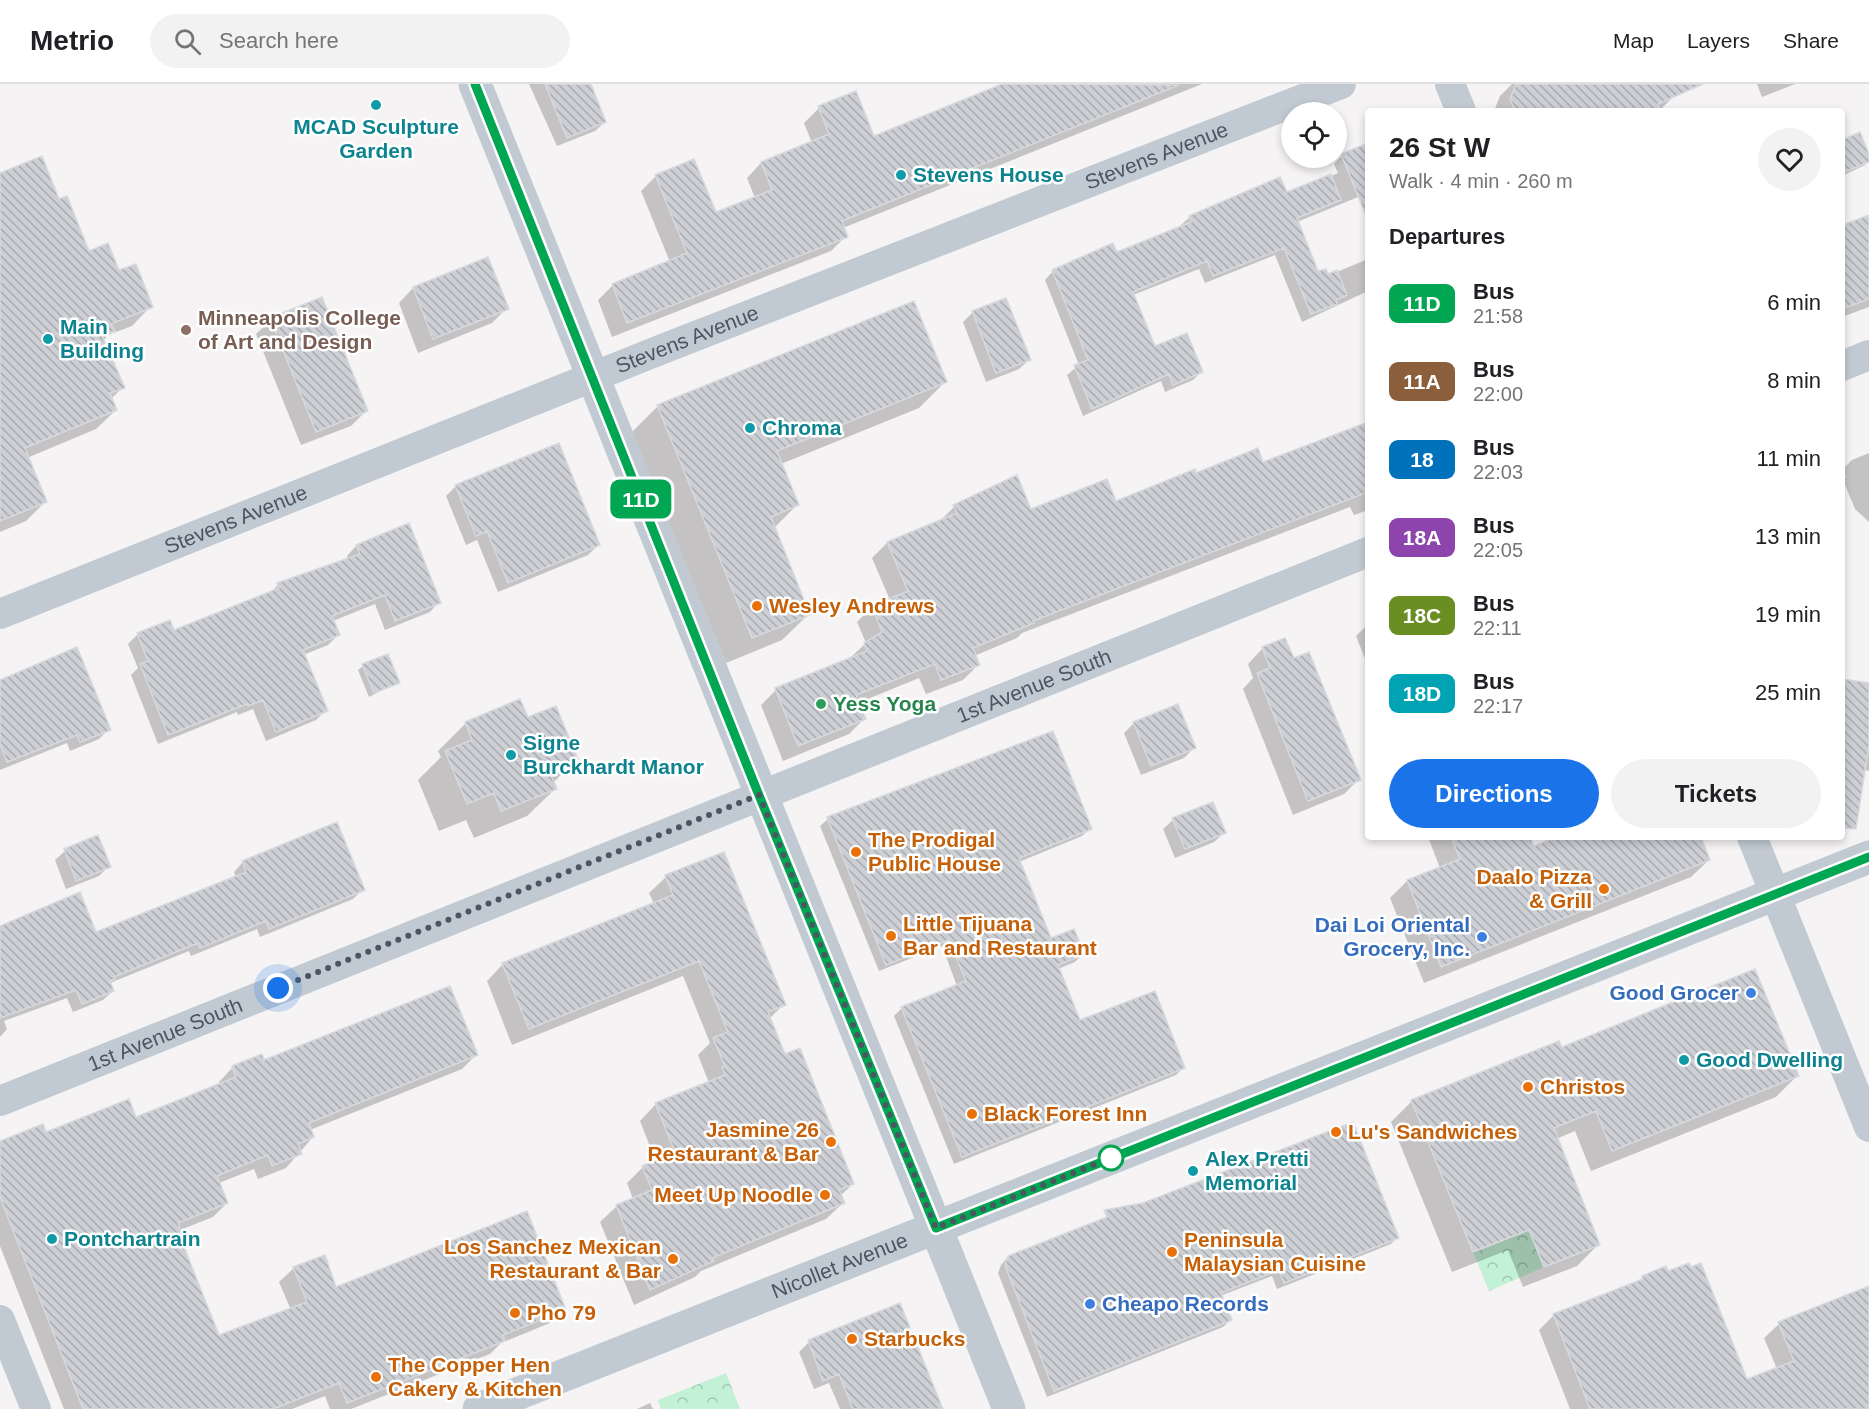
<!DOCTYPE html>
<meta charset="utf-8">
<style>
:root{--surface:#fff;--page:#f2f2f2;--text:#202124;--muted:#757577;--line:#e0e0e0;--accent:#1a73e8}
body{margin:0;font-family:Arial,sans-serif;background:var(--page);color:var(--text);height:100vh;display:flex;flex-direction:column;font-size:22px;white-space:nowrap}
*{box-sizing:border-box;margin:0}
p{font-size:20px;color:var(--muted)}
.icon{flex:none;width:33px;height:33px;fill:none;stroke:currentColor;stroke-width:2;stroke-linecap:round;stroke-linejoin:round}
.map{position:relative;flex:1;overflow:hidden}
.details{position:absolute;left:1365px;top:24px;width:480px;height:732px;display:flex;flex-direction:column;background:var(--surface);border-radius:6px;box-shadow:0 3px 9px #0003}
.details>*{flex:none}
.badge{padding:0 12px;border-radius:9px;font-size:21px;line-height:39px}
.fabs{position:absolute;left:1281px;top:18px;display:grid;gap:12px}
.fabs a{display:grid;place-items:center;width:66px;height:66px;border-radius:50%;background:var(--surface);box-shadow:0 3px 9px #0003;font-size:30px}
.you{position:absolute;width:30px;height:30px;margin:-15px;border:4px solid #fff;border-radius:50%;background:#1a73e8;box-shadow:0 0 0 9px #1a73e833}
.map>.badge{position:absolute;translate:-50% -50%;box-shadow:0 0 0 3px #fff}
h2{padding:0 24px;font-size:22px;line-height:54px}
.round{display:grid;place-items:center;flex:none;width:63px;height:63px;border-radius:32px;background:var(--page)}
.head{display:flex;align-items:center;justify-content:space-between;height:102px;padding:0 24px}
h1{font-size:28px;font-weight:700;line-height:45px}
.action{display:flex;gap:12px;margin-top:auto;padding:12px 24px}
.action a{flex:1;height:69px;border-radius:36px;background:var(--accent);color:#fff;font-size:24px;font-weight:700;line-height:69px;text-align:center}
.action a+a{background:var(--page);color:var(--text)}
ul{padding:0;list-style:none}
li{display:flex;align-items:center;gap:18px;height:78px;padding:0 24px}
li div{flex:1}
li b{display:block;font-size:22px}
li em{font-style:normal}
li .badge{min-width:66px;font-weight:700;text-align:center}
header{display:flex;align-items:center;gap:36px;box-sizing:border-box;height:84px;padding:0 30px;background:var(--surface);border-bottom:2px solid var(--line)}
header strong{font-size:28px}
nav{display:flex;gap:33px;margin-inline-start:auto;font-size:21px}
.search{width:420px;height:54px;background:var(--page);display:flex;align-items:center;gap:15px;box-sizing:border-box;padding:0 21px;border-radius:33px;color:var(--muted);font-size:22px}
.map>svg:first-child{display:block}
</style>
<header>
<strong>Metrio</strong>
<div class="search"><svg class="icon" aria-label="search" viewBox="0 0 24 24"><circle cx="10" cy="10" r="6"/><path d="M15 15l6 6"/></svg>Search here</div>
<nav><a>Map</a><a>Layers</a><a>Share</a></nav>
</header>
<div class="map">
<svg width="1869" height="1325" viewBox="0 0 1869 1325">
<defs>
<pattern id="park-crowns" width="20" height="18" patternUnits="userSpaceOnUse" patternTransform="scale(1.5)"><rect width="20" height="18" fill="#c3f1d5"/><path d="M2 6a3 3 0 1 1 6 0M12 15a3 3 0 1 1 6 0" fill="none" stroke="#a0c6b0"/></pattern>
<pattern id="building-back-hatch" width="6" height="6" patternUnits="userSpaceOnUse" patternTransform="scale(1.5)"><rect width="6" height="6" fill="#cdcfd5"/><path d="M-1 5l2 2M0 0l6 6M5-1l2 2" fill="none" stroke="#a8abb0"/></pattern>
</defs>
<rect width="100%" height="100%" fill="#f5f3f3"/>
<!-- park -->
<path fill="url(#park-crowns)" d="M1529 1146 1544 1183 1489 1207 1473 1168Z
M726 1289 740 1325H661L658 1316Z"/>
<!-- shadow -->
<path fill="#0003" d="M529 0H580L605 38 595 47 557 62Z
M1006 0H1202L843 144 846 152 831 167 612 253 598 216 613 201 670 178 641 107 656 92 715 130 755 114 747 94 761 79 812 59 804 39 819 24 855 9 873 54Z
M1512 0H1670L1675 11 1659 27H1494L1500 12Z
M1757 0H1795L1762 13Z
M1842 57 1869 74 1865 81 1842 92Z
M1368 61V109L1297 138 1318 189 1327 192 1368 175V207L1302 238 1275 171 1205 199 1199 185 1133 211 1154 264 1201 288 1193 296 1165 308 1161 297 1083 332 1067 291 1079 281 1045 196 1053 187 1116 170 1182 144 1181 141 1190 133 1286 110 1338 89 1334 80 1342 71Z
M0 91 59 117 88 169 118 188 151 222 132 242 108 251 103 257 123 303 111 315 116 326 96 345 27 374 45 418 26 437 0 448Z
M1869 140V223L1842 233V145Z
M487 175 507 224 492 239 418 269 399 219 413 204Z
M914 219 945 298 919 324 781 380 797 421 774 444 809 530 782 556 726 579 631 349 658 322Z
M973 228 1029 276 1019 285 986 298 963 238Z
M271 236 366 327 351 342 301 361 256 250Z
M1368 339V426L1354 431 1350 423 1022 549 1017 554 974 572 978 581 963 596 926 610 919 594 858 619 864 635 849 650 783 677 761 621 776 606 849 575 866 559 857 538 872 523 890 516 872 474 887 459 939 438 954 423 1030 427 1115 419 1196 391 1263 380Z
M1869 369V438L1855 425 1843 396 1846 393 1842 386 1852 376Z
M456 402 598 461 588 471 498 508 477 456 466 461 446 412Z
M356 462 439 518 430 528 385 546 375 520 333 537 338 551 328 561 303 571 326 626 316 636 266 657 253 625 238 631 237 628 158 660 131 591 138 584 128 560 138 550 173 548 270 509 278 501 348 476 347 472Z
M1368 540V582L1356 552Z
M1285 556 1293 576 1359 695 1344 710 1293 731 1243 605 1253 594 1248 580 1262 565Z
M363 582 398 598 369 613 358 586Z
M0 597 109 645 99 655 70 667 67 659 0 686Z
M1842 597 1869 601V687L1864 686 1842 730Z
M527 635 576 675 553 699 555 705 527 732 474 754 466 736 439 747 418 696 441 673 438 667 466 639Z
M1134 639 1194 664 1184 674 1141 691 1124 649Z
M828 735 1090 744 1082 752 1019 778 1050 856 1083 870 1075 878 1058 885 1079 938 1184 983 1176 991 954 1080 894 932 902 924 957 902 942 862 879 887 820 742Z
M1173 736 1224 749 1214 758 1175 774 1163 745Z
M98 753 109 782 99 792 66 805 55 776 65 767Z
M1428 753H1529L1533 764 1560 753H1700L1709 776 1691 793 1424 899 1390 814 1407 797 1440 784Z
M243 778 363 805 353 815 260 853 257 845 191 872 189 867 110 899 113 907 103 916 73 928 67 914 4 937 7 945 0 953V843L95 850 236 794 234 788Z
M666 793 784 920 769 935 784 972 853 1100 840 1112 843 1119 826 1135 701 1187 695 1193 634 1221 600 1138 617 1122 633 1115 627 1099 643 1083 656 1078 640 1037 656 1020 709 999 698 971 710 959 683 892 512 961 487 897 503 880 654 820 649 809Z
M1561 965 1797 992 1776 1013 1591 1087 1575 1047 1556 1055 1598 1161 1577 1182 1523 1203 1508 1166 1452 1188 1391 1038 1412 1017Z
M476 971 462 985 310 1046 313 1053 286 1084 258 1095 254 1085 219 1099 227 1119 213 1133 180 1146V1159L218 1253 291 1226 279 1198 294 1184 336 1205 565 1225 550 1239 501 1259 490 1270 351 1325H330L325 1312 292 1325H64L0 1162V1059L135 1035 220 1001 219 998 233 983 264 978Z
M1398 1153 1391 1160 1277 1205 1272 1192 1220 1212 1230 1236 1223 1243 1047 1313 998 1189 1001 1181 1008 1173Z
M1643 1193 1746 1297 1777 1285 1764 1254 1779 1240 1869 1204V1325H1570L1539 1246 1554 1231 1637 1198Z
M809 1258 942 1325H840L829 1299 814 1305 799 1268Z
M650 1319 653 1325H637Z"/>
<!-- building -->
<path fill="url(#building-back-hatch)" stroke="#d7d9de" stroke-width="1.5" d="M545 0H591L606 38 567 54Z
M1002 0 1179 1 842 137 848 153 627 239 612 200 687 169 655 91 694 75 716 128 772 106 761 78 829 50 818 22 856 7 874 52Z
M1516 0H1703L1658 20 1660 27H1515L1510 15Z
M1860 48 1869 70V78L1842 89V56Z
M1368 59V133L1367 134 1341 70Z
M42 72 59 115 67 112 89 167 108 159 119 186 136 180 153 223 111 240 115 247 102 252 125 304 110 309 117 326 25 364 47 418 0 437V89Z
M1331 90 1341 116 1297 134 1318 187 1326 185 1328 190 1337 186 1347 211 1336 216 1337 220 1311 230 1284 164 1213 192 1207 177 1133 208 1155 262 1187 249 1203 288 1173 301 1169 290 1092 325 1074 281 1088 276 1052 186 1113 159 1117 168 1191 138 1189 132 1280 93 1287 108Z
M1869 131V215L1842 225V141Z
M488 173 509 225 433 255 413 203Z
M322 213 368 327 316 348 270 234Z
M1006 214 1031 276 996 289 972 227Z
M914 217 947 298 777 367 799 421 771 433 810 531 752 554 657 321Z
M1368 338V408L1033 537 1034 539 973 564 980 581 941 596 935 580 856 611 866 635 798 662 775 604 867 567 864 559 882 548 872 522 908 507 887 458 957 429 953 421 1017 391 1031 425 1107 395 1116 417 1195 385 1196 389 1258 364 1263 378Z
M559 359 600 461 508 499 487 447 476 452 455 401Z
M409 439 441 519 395 537 385 511 332 532 340 551 303 566 328 627 276 648 263 616 248 622 247 620 168 651 140 580 148 577 137 549 170 536 174 546 279 504 277 499 360 470 356 461Z
M1285 554 1294 574 1309 568 1361 696 1308 717 1257 589 1270 584 1262 563Z
M77 563 111 646 80 658 77 651 7 678 0 660V596Z
M388 570 400 599 374 609 362 580Z
M1842 595 1869 599V660L1856 745 1842 744Z
M520 615 528 633 556 622 578 675 549 687 557 705 501 727 494 709 467 720 445 667 472 656 465 638Z
M1178 620 1196 664 1151 682 1133 638Z
M1053 647 1092 745 1019 774 1051 854 1074 845 1085 870 1058 881 1080 936 1155 907 1185 984 962 1073 901 923 966 897 949 856 886 881 827 733Z
M1213 718 1226 749 1185 765 1172 734Z
M337 738 365 806 269 845 266 837 200 864 198 859 114 893 115 895 110 897 114 907 82 920 76 906 0 934V842L80 808 96 848 246 788 242 777Z
M98 751 111 783 76 797 64 765Z
M1451 753H1530L1534 762 1556 753H1701L1710 776 1441 883 1407 796 1460 775Z
M724 768 786 921 768 928 785 970 800 964 854 1100 839 1106 845 1119 712 1174 714 1177 650 1206 616 1121 652 1106 642 1082 675 1068 655 1019 725 991 722 983 725 982 713 954 728 948 699 877 529 945 502 879 673 811 665 791Z
M1755 885 1799 992 1612 1067 1596 1027 1554 1044 1600 1161 1544 1183 1529 1146 1473 1168 1411 1016 1559 957 1562 963Z
M450 902 478 971 309 1039 314 1053 298 1060 302 1070 272 1082 268 1071 217 1092 228 1119 178 1139 185 1157 182 1158 219 1251 307 1218 293 1183 325 1171 336 1203 527 1127 566 1226 503 1251 505 1257 347 1319 339 1299 273 1325H83L0 1113V1057L43 1040 46 1048 129 1015 136 1033 236 993 232 982 262 970 264 976Z
M1353 1038 1399 1154 1284 1199 1279 1186 1221 1209 1232 1236 1054 1307 1005 1181 1008 1172 1107 1133 1104 1126 1143 1119Z
M1689 1179 1691 1183 1701 1179 1747 1295 1794 1277 1778 1238 1869 1202V1325H1590L1553 1230 1643 1195 1642 1192 1666 1182 1668 1187Z
M900 1219 943 1325H853L839 1290 823 1297 808 1256Z"/>
<g fill="none" stroke-linecap="round" stroke-linejoin="round">
<!-- minor -->
<g stroke="#c1cad2" stroke-width="30">
<path d="M1450 0 1461 27"/>
<path d="M1842 282 1869 271"/>
<path id="s1" d="M0 530 660 266 1341 0"/>
<path d="M1752 753 1869 1043"/>
<path id="s2" d="M0 1017 1368 468"/>
<path d="M0 1236 36 1325"/>
</g>
<!-- tertiary -->
<g stroke="#c1cad2" stroke-width="33">
<path d="M475 0 1009 1325"/>
<path id="s3" d="M479 1325 1869 773"/>
</g>
</g>
<g fill="none" stroke-linecap="round" stroke-linejoin="round">
<defs>
<path id="line" d="M475 0 754 699 936 1144 1869 773"/>
</defs>
<!-- line casing -->
<use href="#line" stroke="#fff" stroke-width="14"/>
<!-- line -->
<use href="#line" stroke="#00a651" stroke-width="9"/>
<!-- walk -->
<path stroke="#4a5661" stroke-width="6" stroke-dasharray="0 10.8" d="M278 904 759 711 936 1144 1111 1074"/>
</g>
<!-- markers -->
<g fill="#0f9aa8" stroke="#fff" stroke-width="2">
<circle cx="376" cy="21" r="6"/>
<circle cx="901" cy="91" r="6"/>
<circle cx="48" cy="255" r="6"/>
<circle cx="750" cy="344" r="6"/>
<circle cx="511" cy="671" r="6"/>
<circle cx="1684" cy="976" r="6"/>
<circle cx="1193" cy="1087" r="6"/>
<circle cx="52" cy="1155" r="6"/>
</g>
<circle fill="#8d6e63" stroke="#fff" stroke-width="2" cx="186" cy="246" r="6"/>
<g fill="#e8710a" stroke="#fff" stroke-width="2">
<circle cx="757" cy="522" r="6"/>
<circle cx="856" cy="768" r="6"/>
<circle cx="1604" cy="805" r="6"/>
<circle cx="891" cy="852" r="6"/>
<circle cx="1528" cy="1003" r="6"/>
<circle cx="972" cy="1030" r="6"/>
<circle cx="1336" cy="1048" r="6"/>
<circle cx="831" cy="1058" r="6"/>
<circle cx="825" cy="1111" r="6"/>
<circle cx="1172" cy="1168" r="6"/>
<circle cx="673" cy="1175" r="6"/>
<circle cx="515" cy="1229" r="6"/>
<circle cx="852" cy="1255" r="6"/>
<circle cx="376" cy="1293" r="6"/>
</g>
<circle fill="#2e9e5b" stroke="#fff" stroke-width="2" cx="821" cy="620" r="6"/>
<g fill="#3f7fe0" stroke="#fff" stroke-width="2">
<circle cx="1482" cy="853" r="6"/>
<circle cx="1751" cy="909" r="6"/>
<circle cx="1090" cy="1220" r="6"/>
</g>
<circle fill="#fff" stroke="#00a651" stroke-width="3" cx="1111" cy="1074" r="12"/>
<g text-anchor="middle" stroke-width="5" stroke-linejoin="round" paint-order="stroke">
<!-- culture labels -->
<g font-size="21" font-weight="bold" fill="#0d838f" stroke="#fff" text-anchor="start">
<text x="376" y="50" text-anchor="middle">MCAD Sculpture<tspan x="376" dy="24">Garden</tspan></text>
<text x="913" y="98">Stevens House</text>
<text x="60" y="250">Main<tspan x="60" dy="24">Building</tspan></text>
<text x="762" y="351">Chroma</text>
<text x="523" y="666">Signe<tspan x="523" dy="24">Burckhardt Manor</tspan></text>
<text x="1696" y="983">Good Dwelling</text>
<text x="1205" y="1082">Alex Pretti<tspan x="1205" dy="24">Memorial</tspan></text>
<text x="64" y="1162">Pontchartrain</text>
</g>
<!-- street labels -->
<g font-size="21" fill="#4a5661" stroke="#fff">
<text dy="7" stroke="none"><textPath href="#s1" startOffset="1244">Stevens Avenue</textPath></text>
<text dy="7" stroke="none"><textPath href="#s1" startOffset="740">Stevens Avenue</textPath></text>
<text dy="7" stroke="none"><textPath href="#s1" startOffset="254">Stevens Avenue</textPath></text>
<text dy="7" stroke="none"><textPath href="#s2" startOffset="1114">1st Avenue South</textPath></text>
<text dy="7" stroke="none"><textPath href="#s2" startOffset="178">1st Avenue South</textPath></text>
<text dy="7" stroke="none"><textPath href="#s3" startOffset="388">Nicollet Avenue</textPath></text>
</g>
<!-- education labels -->
<g font-size="21" font-weight="bold" fill="#785e54" stroke="#fff" text-anchor="start">
<text x="198" y="241">Minneapolis College<tspan x="198" dy="24">of Art and Design</tspan></text>
</g>
<!-- food labels -->
<g font-size="21" font-weight="bold" fill="#c56008" stroke="#fff" text-anchor="start">
<text x="769" y="529">Wesley Andrews</text>
<text x="868" y="763">The Prodigal<tspan x="868" dy="24">Public House</tspan></text>
<text x="1592" y="800" text-anchor="end">Daalo Pizza<tspan x="1592" dy="24">&amp; Grill</tspan></text>
<text x="903" y="847">Little Tijuana<tspan x="903" dy="24">Bar and Restaurant</tspan></text>
<text x="1540" y="1010">Christos</text>
<text x="984" y="1037">Black Forest Inn</text>
<text x="819" y="1053" text-anchor="end">Jasmine 26<tspan x="819" dy="24">Restaurant &amp; Bar</tspan></text>
<text x="1348" y="1055">Lu's Sandwiches</text>
<text x="813" y="1118" text-anchor="end">Meet Up Noodle</text>
<text x="1184" y="1163">Peninsula<tspan x="1184" dy="24">Malaysian Cuisine</tspan></text>
<text x="661" y="1170" text-anchor="end">Los Sanchez Mexican<tspan x="661" dy="24">Restaurant &amp; Bar</tspan></text>
<text x="527" y="1236">Pho 79</text>
<text x="864" y="1262">Starbucks</text>
<text x="388" y="1288">The Copper Hen<tspan x="388" dy="24">Cakery &amp; Kitchen</tspan></text>
</g>
<!-- leisure labels -->
<g font-size="21" font-weight="bold" fill="#27864d" stroke="#fff" text-anchor="start">
<text x="833" y="627">Yess Yoga</text>
</g>
<!-- shop labels -->
<g font-size="21" font-weight="bold" fill="#366cbe" stroke="#fff" text-anchor="end">
<text x="1470" y="848">Dai Loi Oriental<tspan x="1470" dy="24">Grocery, Inc.</tspan></text>
<text x="1739" y="916">Good Grocer</text>
<text x="1102" y="1227" text-anchor="start">Cheapo Records</text>
</g>
</g>
</svg>
<div class="fabs">
<a><svg class="icon" aria-label="locate" viewBox="0 0 24 24"><circle cx="12" cy="12" r="6"/><path d="M12 2v4M12 18v4M2 12h4M18 12h4"/></svg></a>
</div>
<div class="you" style="left:278px;top:904px"></div>
<b class="badge" style="left:641px;top:415px;background:#00a651;color:#fff">11D</b>
<section class="details">
<div class="head"><div><h1>26 St W</h1><p>Walk · 4 min · 260 m</p></div><a class="round"><svg class="icon" aria-label="heart" viewBox="0 0 24 24"><path d="M12 20l-8-8c-3-5 5-10 8-4 3-6 11-1 8 4z"/></svg></a></div>
<h2>Departures</h2>
<ul>
<li><span class="badge" style="background:#00a651;color:#fff">11D</span><div><b>Bus</b><p>21:58</p></div><em>6 min</em></li>
<li><span class="badge" style="background:#8b5e3c;color:#fff">11A</span><div><b>Bus</b><p>22:00</p></div><em>8 min</em></li>
<li><span class="badge" style="background:#0072bc;color:#fff">18</span><div><b>Bus</b><p>22:03</p></div><em>11 min</em></li>
<li><span class="badge" style="background:#8e44ad;color:#fff">18A</span><div><b>Bus</b><p>22:05</p></div><em>13 min</em></li>
<li><span class="badge" style="background:#6b8e23;color:#fff">18C</span><div><b>Bus</b><p>22:11</p></div><em>19 min</em></li>
<li><span class="badge" style="background:#00a3b4;color:#fff">18D</span><div><b>Bus</b><p>22:17</p></div><em>25 min</em></li>
</ul>
<div class="action"><a>Directions</a><a>Tickets</a></div>
</section>
</div>
